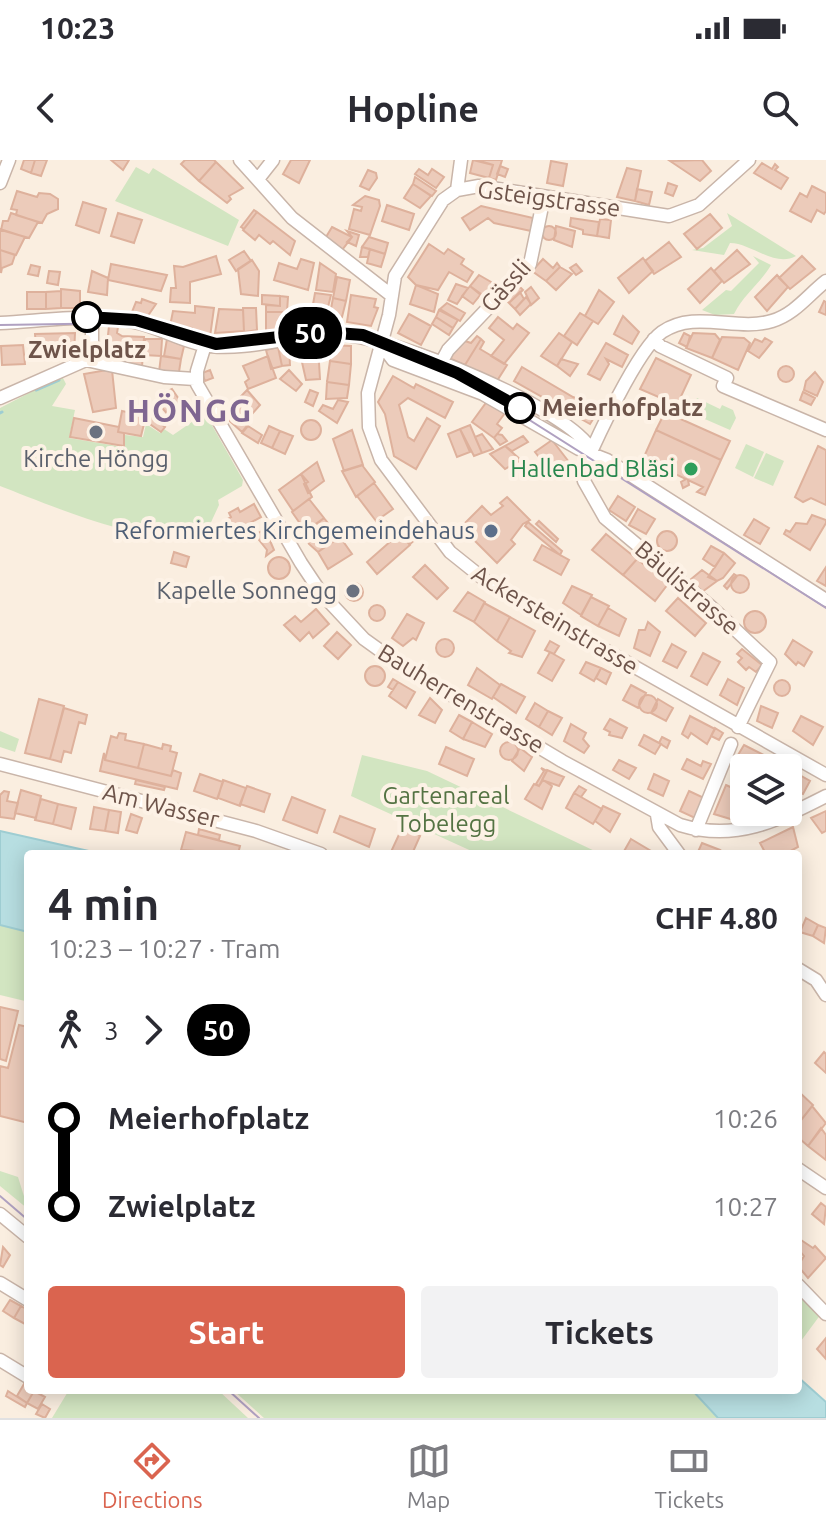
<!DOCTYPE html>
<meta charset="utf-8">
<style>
:root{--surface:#fff;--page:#f2f2f3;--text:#2b2b33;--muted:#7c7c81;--line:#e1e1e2;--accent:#da644f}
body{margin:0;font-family:Ubuntu,sans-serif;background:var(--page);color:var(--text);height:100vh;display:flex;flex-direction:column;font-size:30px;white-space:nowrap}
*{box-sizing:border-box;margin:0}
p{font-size:26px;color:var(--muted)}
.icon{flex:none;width:44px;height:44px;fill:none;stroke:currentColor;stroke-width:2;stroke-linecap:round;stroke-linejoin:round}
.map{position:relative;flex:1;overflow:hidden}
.sheet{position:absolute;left:24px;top:690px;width:778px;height:544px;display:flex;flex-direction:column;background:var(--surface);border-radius:8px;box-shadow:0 4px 20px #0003}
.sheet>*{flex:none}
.badge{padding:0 16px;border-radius:26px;font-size:28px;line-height:52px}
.tools{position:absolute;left:730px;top:594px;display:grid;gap:16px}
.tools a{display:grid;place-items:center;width:72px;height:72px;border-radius:8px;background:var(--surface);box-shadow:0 4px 20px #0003;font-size:40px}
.map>.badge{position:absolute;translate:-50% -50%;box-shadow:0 0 0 4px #fff}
.legs{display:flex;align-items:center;gap:12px;height:88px;padding:0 24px;font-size:26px}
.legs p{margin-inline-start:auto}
.head{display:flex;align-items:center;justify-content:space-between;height:136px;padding:0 24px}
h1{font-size:44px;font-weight:700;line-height:60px}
.action{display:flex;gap:16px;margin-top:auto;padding:16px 24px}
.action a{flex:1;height:92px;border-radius:8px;background:var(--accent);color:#fff;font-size:32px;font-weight:700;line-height:92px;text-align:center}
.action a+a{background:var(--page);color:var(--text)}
ul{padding:0 24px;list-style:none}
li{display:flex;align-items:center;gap:28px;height:88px;font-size:30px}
li i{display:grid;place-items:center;width:12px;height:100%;margin:0 10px;background:currentColor}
li i::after{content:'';width:20px;height:20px;margin:-10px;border:6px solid;border-radius:50%;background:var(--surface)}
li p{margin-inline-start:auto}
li:first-child i{background:linear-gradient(#0000 50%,currentColor 0)}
li:last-child i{background:linear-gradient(currentColor 50%,#0000 0)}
.status{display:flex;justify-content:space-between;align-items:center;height:56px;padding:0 40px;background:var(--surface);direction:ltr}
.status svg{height:22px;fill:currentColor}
header{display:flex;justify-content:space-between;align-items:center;height:104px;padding:0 24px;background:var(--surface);font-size:36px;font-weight:700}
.tab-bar{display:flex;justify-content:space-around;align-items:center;height:112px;border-top:2px solid var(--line);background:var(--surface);font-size:22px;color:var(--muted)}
.tab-bar a{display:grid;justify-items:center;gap:4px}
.tab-bar .on{color:var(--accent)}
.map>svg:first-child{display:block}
</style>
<div class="status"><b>10:23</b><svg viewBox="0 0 49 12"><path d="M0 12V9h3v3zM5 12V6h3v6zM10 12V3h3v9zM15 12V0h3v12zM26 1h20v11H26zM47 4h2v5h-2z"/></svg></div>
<header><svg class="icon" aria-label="back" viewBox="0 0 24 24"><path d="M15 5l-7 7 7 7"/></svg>Hopline<svg class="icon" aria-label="search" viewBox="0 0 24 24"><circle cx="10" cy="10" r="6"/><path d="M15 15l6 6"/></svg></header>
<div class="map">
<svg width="826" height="1258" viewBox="0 0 826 1258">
<rect width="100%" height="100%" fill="#faeee0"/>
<!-- green -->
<path fill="#d2e5c1" d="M136 7 149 14 153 8 239 60 228 86 115 41Z
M727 53 796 96C775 108 751 83 730 83L724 95 692 90 703 88 732 66Z
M753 96 771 105C760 124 744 134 734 154L715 155 702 150 726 130 731 131 759 103Z
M62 216 66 224 52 246 75 250 69 278 123 287 125 275 143 277 146 264 160 273 164 269 173 275 205 253 243 320 242 326 218 340 219 345 206 373C161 394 45 343 0 326V248Z
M697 238 720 249 722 245 733 250 736 258 730 270 691 253Z
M746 284 764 292 753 317 735 308Z
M766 293 784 301 773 326 754 318Z
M0 571 19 579 15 592 0 587Z
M362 595 427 611 601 694H478L351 636Z
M0 765 28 772 25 841 0 835Z
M0 1011 18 1017 28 1049 0 1026Z
M798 1131 821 1154 798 1185Z
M69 1230H218L248 1258H52Z
M233 1230H692L718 1258H264Z"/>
<!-- water -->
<path fill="#b7dee1" stroke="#9ecdd2" stroke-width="2" d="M0 671 102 694H28V772L0 765Z
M798 1217 826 1242V1258H718L692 1230H798Z"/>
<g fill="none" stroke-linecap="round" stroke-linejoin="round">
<!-- stream -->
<path stroke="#9ecdd2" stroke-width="3" d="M36 230 59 220
M0 253 2 252"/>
</g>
<!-- building -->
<path fill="#eccbba" stroke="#deb19c" stroke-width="2" d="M24 0H35L31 13 21 9Z
M35 0H47L41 16 31 13Z
M111 0H129L123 10Z
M185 0H214L216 2 199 21 181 4Z
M291 0H310L299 23 283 14Z
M473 0 493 5 489 18 470 13Z
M477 0H502L496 20 489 18 493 5Z
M702 0 711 11 700 21 670 1Z
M551 1 567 4 563 26 547 23Z
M216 2 243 28 229 36 231 39 227 43 199 21Z
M762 3 772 9 775 4 778 7 775 10 788 18 781 29 754 13Z
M500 6 508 9 505 17 497 14Z
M627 8 641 11 635 41 617 37Z
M419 9 428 15 432 9 444 17 436 28 415 14Z
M368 10 376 13 377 18 369 30 360 26Z
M415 17 436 31 432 36 413 24Z
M668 23 677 26 673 36 665 33Z
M413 24 431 36 420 48 404 38Z
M812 26 826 33V51L824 54 817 50 811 62 790 51 800 33 807 37Z
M637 29 652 32 649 45 635 41Z
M17 31 37 37 39 33 50 34 58 39V49L47 54 42 63 16 55 17 50 11 49Z
M365 36 379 40 380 46 370 75 349 69 354 49 361 51 362 47 353 45Z
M83 42 106 49 99 73 76 65Z
M387 45 414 54 409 70 382 61Z
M481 46 533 58 531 71 494 63 488 58 470 70 462 58Z
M254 50 257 52 244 69 241 67Z
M257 52 295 81 290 95 273 81 270 84 259 75 255 80 243 70Z
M11 53 38 62 29 78 1 70 3 61H8Z
M118 53 142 60 134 83 111 76Z
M710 54 722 68 697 89 684 74Z
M571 58 599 62 597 76 583 74V70L570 66Z
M600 59 611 60 609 78 597 76Z
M542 73a7 7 0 1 1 14 0a7 7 0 1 1-14 0Z
M556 66 575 71 572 87 554 80Z
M332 67 352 77 342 90 326 77Z
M0 69 25 77 16 95 0 90Z
M347 71 359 75 356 86 347 82 352 77Z
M369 77 388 83 385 94 362 87Z
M669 82 681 97 654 114 645 101Z
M429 84 444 94 448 89 464 99 461 104 473 112 467 122 449 112 438 130 416 125 408 117Z
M362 87 370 89 368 97H360Z
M370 89 385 94 381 107 367 103Z
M0 90 15 95 12 104 2 108 1 113Z
M737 90 750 104 724 123 714 111Z
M244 91 251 101 236 111 229 100Z
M216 96 221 114 190 122V143L170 142 171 128H176L174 106 183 107Z
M802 96 815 109 790 129 779 118Z
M643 98 653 111 629 133 618 118Z
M301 99 314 103 308 130 274 120 279 103 297 109Z
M543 99 553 108 557 103 560 107 546 121 532 111Z
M252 100 259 111 258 136 241 134 238 109Z
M320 103 336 114 333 132 316 130Z
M111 104 167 115 161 131 108 120Z
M576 104 582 111 576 115 570 108Z
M31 105 40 107 38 116 28 114Z
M560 107 572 114 556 130 546 121Z
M711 108 722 121 700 143 688 129Z
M49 111 60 112 58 125 47 123Z
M92 111 108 118 107 135 88 132Z
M479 115 498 126 487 140 470 126Z
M777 115 788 127 767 151 755 137Z
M337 117 350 120 346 141 333 138Z
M456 124 468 128 457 144 448 140Z
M416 125 438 134 434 152 410 144Z
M518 125 523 130 509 143 503 138Z
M470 126 481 134 473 144 462 136Z
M531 127 539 138 531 145 525 132Z
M61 129 80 131V148H61Z
M599 130 614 142 598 164 585 156Z
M61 131V148L46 149V132Z
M27 132H46V149H27Z
M520 132 524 139 515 149 509 143Z
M315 133 331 135 324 163 310 161Z
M262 135 280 136V146L262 144Z
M351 135 376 139 374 147 378 148 371 166 347 162Z
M280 136 288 137 287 152H266V145L280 146Z
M526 137 531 144 520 155 515 149Z
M333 138 346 141 342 157 330 154Z
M142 139 156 144 147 157 132 152 136 142 141 143Z
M824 141 826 142V155L819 152Z
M447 143 465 153 460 161 440 149Z
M195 146 214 148 210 177 192 173V168L170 166 173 151 195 153Z
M243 148H256L257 170 244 172Z
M219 149 243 150 244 171 215 173Z
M439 150 458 160 453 168 436 157Z
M266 152H287L288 172 266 173Z
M580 153 593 161 577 185 564 176Z
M409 154 431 166 421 185 398 173Z
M623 156 639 172 632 184 614 174Z
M296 157V166L287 167V158Z
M436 157 453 168 449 175 432 164Z
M498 157 513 169 517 164 529 173 504 204 491 196 504 180 489 168Z
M109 166 118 167 117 173 122 176 144 177 142 207 105 202Z
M75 173 74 196 37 200 35 174Z
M559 173 572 182 557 206 541 196Z
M684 173 690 176 687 187 679 183Z
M693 173 715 174 720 180 712 198 686 188Z
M477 176 481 179 465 205 449 198 462 180 471 183Z
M722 177 744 178 750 183 738 210 712 198Z
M765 178 772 182 759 198 748 191 755 179 762 182Z
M145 179H162L161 196 144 195Z
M167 179 184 186 181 199 164 196Z
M481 179 484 182 480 189 507 205 495 224 465 205Z
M606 183 628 195 622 207 606 199 609 204 600 220 588 214Z
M23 185 25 204 2 205 1 186Z
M330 185 351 186V204L330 201Z
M289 186 290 205 282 206 278 187Z
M318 186 320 219 306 220 299 189Z
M278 187 282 206 271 209 266 190Z
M161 196 181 199 179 212H159Z
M268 196 276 218 248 229 245 222 249 219 243 206Z
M656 198 691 215 677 245 640 229Z
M561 199 578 204 570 216 557 206Z
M330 201 351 204 349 225 327 222Z
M778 214a8 8 0 1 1 16 0a8 8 0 1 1-16 0Z
M522 207 573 237 600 248 590 264 514 221Z
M107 210H112L116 248 93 252 84 214Z
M210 210 213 218 205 221 202 213Z
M289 210 302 224 296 231 280 219Z
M815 212 823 222 817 236 804 230 806 221Z
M393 216 414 228 416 224 453 242 445 258 408 238 399 245 408 277 414 281 427 258 440 266 416 309 394 296 385 254 378 242Z
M327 222 349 225 347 238 326 239Z
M172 229 185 248 170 257 156 241 160 239 158 235Z
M247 230 260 245 244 263 247 266 242 272 223 255Z
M310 230 318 233 313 246 305 242Z
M803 232 815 238 811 245 800 240Z
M338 240 348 242 337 263 319 251 323 245 333 249Z
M488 240 505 253 497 264 502 268 494 278 472 262Z
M122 251 146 256 141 276 118 272Z
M665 252 730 281 721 300 656 270Z
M151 257 165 267 161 272 147 262Z
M74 258 119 267 118 272 124 273V286L70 277Z
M301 270a10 10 0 1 1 20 0a10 10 0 1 1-20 0Z
M470 265 482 293 474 296 460 269Z
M248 266 262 275 258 283 242 273Z
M269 266 280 271 272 288 261 283Z
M460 269 470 292 457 297 448 274Z
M352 270 363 305 344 311 333 279Z
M656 270 721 300 705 335 697 332 703 327 688 320 689 325 683 328 681 322 686 319 643 299Z
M280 271 293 276 285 294 272 288Z
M482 274 493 289 482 293 475 277Z
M497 274 502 275 507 281 500 285 494 278Z
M523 276 528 282 512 291 505 286Z
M552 280 569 302 553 315 535 292Z
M505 286 521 300 505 309 490 294Z
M818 286 826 290V345L811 338 803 342 795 337Z
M317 302 324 321 308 333 304 324 308 322 301 314Z
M362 305 375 322 356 337 342 311Z
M301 314 312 337 293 351 279 330Z
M374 323 393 349 376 361 357 336Z
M618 336 635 347 626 361 609 350Z
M507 337 530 360 523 364 511 380 515 384 497 403 461 367 482 346 491 355 503 346 500 343Z
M309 339 324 358 306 372 292 352Z
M254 344 261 357 237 370 235 366 230 368 226 360 231 357 229 353 238 348 240 352Z
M638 349 655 359 646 374 629 365Z
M812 355 826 360V363L810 390 784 374 786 370 790 372 796 363 807 364Z
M324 358 339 377 318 392 309 384 304 372Z
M754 359 769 368 760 384 744 375Z
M539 361 558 379 556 382 536 364Z
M528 362 562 391 560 395 525 366Z
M408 367 417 378 410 384 401 374Z
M265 369 274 390 266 396 267 390 255 375Z
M657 381a10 10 0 1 1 20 0a10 10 0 1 1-20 0Z
M400 373 410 385 377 414 367 402Z
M606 374 637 399 623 415 592 390Z
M340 377 352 394 328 409 318 392Z
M542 385 569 400 561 415 534 400Z
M711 386 724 393 715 407 703 399Z
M174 392 189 397 186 407 171 403Z
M724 393 735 403 723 418 717 421 708 417Z
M268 408a11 11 0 1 1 22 0a11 11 0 1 1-22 0Z
M637 399 668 424 655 441 623 415Z
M425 405 448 428 437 439 413 417Z
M826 407V426L817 421Z
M702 410 717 421 702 432 690 420Z
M734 414 737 416 727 429 724 426Z
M731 424a9 9 0 1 1 18 0a9 9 0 1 1-18 0Z
M345 432a9 9 0 1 1 18 0a9 9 0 1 1-18 0Z
M572 426 592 435 581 455 563 443Z
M468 432 485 442 474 462 454 451Z
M591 437 609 446 598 466 581 456Z
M678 438 706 463 695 476 666 451Z
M484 443 510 457 497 481 474 462Z
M369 453a8 8 0 1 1 16 0a8 8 0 1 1-16 0Z
M608 448 626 459 619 476 598 466Z
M316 449 329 464 313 478 309 472 300 481 284 465 295 456 301 462Z
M744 462a11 11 0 1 1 22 0a11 11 0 1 1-22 0Z
M407 454 424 463 416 480 413 478 403 486 392 478Z
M510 457 535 471 522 497 509 493 511 491 497 481Z
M648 462 660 472 650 496 634 488 639 470H645Z
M337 472 351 485 338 499 324 486Z
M436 488a9 9 0 1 1 18 0a9 9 0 1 1-18 0Z
M793 480 812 492 804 506 798 502 796 505 785 494Z
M550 481 559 486 554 494 545 490Z
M672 484 686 492 677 508 663 501Z
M742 489 762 505 756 512 749 507 746 510 738 502 742 498 737 494Z
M550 492 564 500 552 521 538 513Z
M703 493 720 502 707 525 691 516Z
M586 502 601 508 594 521 580 513Z
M365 516a10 10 0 1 1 20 0a10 10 0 1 1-20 0Z
M477 508 500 525 492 539 468 525Z
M601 508 611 513 606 524 596 518Z
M393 519 398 522 393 530 388 527Z
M728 519 744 528 737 545 720 535Z
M774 528a8 8 0 1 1 16 0a8 8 0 1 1-16 0Z
M398 522 415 532 406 548 389 536Z
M501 524 525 537 516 553 493 537Z
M631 525 646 533 638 548 623 540Z
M639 544a9 9 0 1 1 18 0a9 9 0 1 1-18 0Z
M430 538 442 550 435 563 419 555Z
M39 539 64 546 50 599 25 593Z
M658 539 673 548 666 561 651 553Z
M535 543 548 551 539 567 526 559Z
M761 546 778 553 772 568 757 561Z
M64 548 87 555 85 564 79 562 71 593 64 591 61 602 50 599Z
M548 551 562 558 552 575 539 567Z
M459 555 472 562 463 579 450 571Z
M690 556 715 569 707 584 691 573 688 578 682 574Z
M801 556 823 567 813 585 793 571Z
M610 559 627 568 622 578 609 575 610 572 604 569Z
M472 562 492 574 485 587 463 579Z
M571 564 586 573 583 579 589 586 584 593 564 581Z
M715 568 723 573 719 580 711 576Z
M119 573 126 574 125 580 144 584 138 608 105 600 111 576 117 578Z
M644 575 661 584 655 594 639 585Z
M662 577 670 581 667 588 659 583Z
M500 591a9 9 0 1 1 18 0a9 9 0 1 1-18 0Z
M144 584 162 589 163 584 171 586 170 591 177 593 171 616 138 608Z
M744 585 764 595 762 608H744V611L732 605Z
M446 587 474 599 467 616 439 604Z
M520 588 532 597 524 611 512 601Z
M104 593 105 600 171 616 173 610 181 613 177 629 100 611Z
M687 599 701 606 703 601 711 604 703 619 682 609Z
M619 600 636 608 629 619 613 610Z
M541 608 547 611 539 626 536 624 544 611Z
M788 609 796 613 788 627Z
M547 610 564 617 559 626 542 620Z
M796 613 810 621 803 634 788 628Z
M200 614 223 622 217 639 194 631Z
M654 614 669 621 663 636 648 629Z
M136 620 165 627 164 630 135 624Z
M223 620 246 628 240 646 218 638Z
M543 620 552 626 542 649 525 639 534 624 539 626Z
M726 625 743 633 744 644 737 661 714 654Z
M247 626 270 634 264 652 240 644Z
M579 626 586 630 581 637 574 633Z
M21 630 41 636 36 658 15 653Z
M4 631 9 632 7 641 18 643 14 659 0 657V635Z
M689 631 704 638 695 658 680 651Z
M574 633 602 649 593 664 566 648Z
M292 637 325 650 317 673 283 660Z
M41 639 58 644 53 664 35 660Z
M58 644 76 648 71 669 53 664Z
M603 646 620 654 610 672 595 661Z
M94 647 109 650 105 671 90 669Z
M109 650 121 652 118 673 105 671Z
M826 651V671L822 673 811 658Z
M131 654 142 658 137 673 126 670Z
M340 656 375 669 369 687 334 672Z
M793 667 798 687 785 694H766L760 683Z
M402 668 420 676 412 694H390Z
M199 669 220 675 219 680 198 675Z
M186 672 240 686 238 694 181 690Z
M631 679 656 694 623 693Z
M702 683 720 690 725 694H697Z
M806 758 818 765 813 776 800 772Z
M818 765 826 768 824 783 813 776Z
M0 847 18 851 6 901 0 899Z
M19 865 28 867V963L0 956V906L8 908Z
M824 892 826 894V913L815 903Z
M798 931 813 945 798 964Z
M812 946 826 963 808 986 800 979 798 964Z
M821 968 826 975V1000L808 986Z
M821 1043 826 1047 824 1064 812 1054Z
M798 1078 813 1088 815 1086 826 1098 808 1118 798 1106 804 1096 798 1089Z
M3 1087 10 1095 3 1107 0 1105Z
M10 1140 21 1146 14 1158 3 1151Z
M21 1146 28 1150 25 1164 14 1158Z
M826 1178V1199L817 1189Z
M24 1224 34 1231 27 1243 17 1236Z
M8 1231 27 1243 25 1247 6 1236Z
M34 1231 45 1237 38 1249 27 1243Z
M42 1244 50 1249 45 1258 36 1254Z"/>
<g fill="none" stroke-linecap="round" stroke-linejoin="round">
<defs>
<path id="minor" d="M240 0 292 58 391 135
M749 0 699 45 669 56 479 26 457 30 443 40 395 116 389 155 368 233 369 267 381 300 450 392 495 428 826 615
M258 19 273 0
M0 23 9 0
M457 30 461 0
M0 163C43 161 92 153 134 162 160 167 184 183 210 186 253 191 298 172 343 175 393 177 570 248 592 291
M654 179 660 186 727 218 723 226 826 270
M381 184 393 200 483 234 579 289 607 300 826 440
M205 185 197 211V224L301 403 321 433 364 479 396 502 562 601 680 665C735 682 777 661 826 636
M86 200 164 217 195 219
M86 200 92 185V160
M441 203 448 190 530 104 544 37
M0 238 86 200
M738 567 770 502 710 446 605 358 584 321 582 312C596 280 637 190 662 172 695 149 736 172 772 161 795 154 808 135 826 121
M0 604 256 671 321 694
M657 655 659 667 679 694
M696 670 731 584
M798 809 816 820 826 835
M798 1009 826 1028
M0 1054 28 1077
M0 1123 28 1140
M798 1125 826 1154
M0 1200 28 1217"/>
</defs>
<!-- minor casing -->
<use href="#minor" stroke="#c9b5a9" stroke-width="15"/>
<!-- minor -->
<use href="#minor" stroke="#fff" stroke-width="12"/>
<!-- tram -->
<path stroke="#b0a1c1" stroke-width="2" d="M0 165 128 163 211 189 304 178 351 177 443 212 501 242 826 448
M0 1036 28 1060
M228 1230 259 1258"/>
</g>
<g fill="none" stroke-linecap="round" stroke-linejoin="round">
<defs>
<path id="line-1" d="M87 157 136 160 216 184 324 172 363 175 457 213 520 248"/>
</defs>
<!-- line-1 casing -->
<use href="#line-1" stroke="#fff" stroke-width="18"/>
<!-- line-1 -->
<use href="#line-1" stroke="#000" stroke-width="12"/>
</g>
<!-- markers -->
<g fill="#fff" stroke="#000" stroke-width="4">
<circle cx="87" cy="157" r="14"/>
<circle cx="520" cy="248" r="14"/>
</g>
<g fill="#6b7280" stroke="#fdf2e6" stroke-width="3">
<circle cx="96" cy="272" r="8"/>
<circle cx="353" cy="431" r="8"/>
</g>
<circle fill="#2e9e5b" stroke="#fdf2e6" stroke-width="3" cx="691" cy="309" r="8"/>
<circle fill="#5c6f8a" stroke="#fdf2e6" stroke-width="3" cx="491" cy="371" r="8"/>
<g text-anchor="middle" stroke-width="8" stroke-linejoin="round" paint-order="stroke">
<!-- street labels -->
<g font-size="24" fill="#6e544a" stroke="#fdf2e6">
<text transform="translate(549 39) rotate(8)" y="8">Gsteigstrasse</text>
<text transform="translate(506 126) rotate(-48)" y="8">Gässli</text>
<text transform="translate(687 428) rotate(41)" y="8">Bäulistrasse</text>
<text transform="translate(555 460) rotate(31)" y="8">Ackersteinstrasse</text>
<text transform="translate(461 539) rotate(31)" y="8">Bauherrenstrasse</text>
<text transform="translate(161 646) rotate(14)" y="8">Am Wasser</text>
</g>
<!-- stop labels -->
<g font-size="24" font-weight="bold" fill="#6e544a" stroke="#fdf2e6">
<text x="87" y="198">Zwielplatz</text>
<text x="542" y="256" text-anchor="start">Meierhofplatz</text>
</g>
<!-- worship labels -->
<g font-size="24" fill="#5b616d" stroke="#fdf2e6">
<text x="96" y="307">Kirche Höngg</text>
<text x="337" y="439" text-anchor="end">Kapelle Sonnegg</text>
</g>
<!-- leisure labels -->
<g font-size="24" fill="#27864d" stroke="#fdf2e6" text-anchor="end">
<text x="675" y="317">Hallenbad Bläsi</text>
</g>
<!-- service labels -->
<g font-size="24" fill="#4e5e75" stroke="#fdf2e6" text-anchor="end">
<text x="475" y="379">Reformiertes Kirchgemeindehaus</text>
</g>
<!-- park labels -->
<g font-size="24" fill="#547343" stroke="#fdf2e6">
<text x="446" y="644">Gartenareal<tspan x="446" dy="28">Tobelegg</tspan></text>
</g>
<!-- district labels -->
<g font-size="32" font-weight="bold" letter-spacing="2" fill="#7f6691" stroke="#fdf2e6">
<text x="190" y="262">HÖNGG</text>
</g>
</g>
</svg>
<div class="tools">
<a><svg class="icon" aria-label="layers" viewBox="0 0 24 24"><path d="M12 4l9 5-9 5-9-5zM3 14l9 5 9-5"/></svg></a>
</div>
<b class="badge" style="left:310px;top:173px;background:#000;color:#fff">50</b>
<section class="sheet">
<div class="head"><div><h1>4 min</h1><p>10:23 – 10:27 · Tram</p></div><b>CHF 4.80</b></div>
<div class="legs"><svg class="icon" aria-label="walk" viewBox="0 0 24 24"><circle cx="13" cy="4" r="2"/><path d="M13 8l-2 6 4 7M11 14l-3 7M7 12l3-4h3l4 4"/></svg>3<svg class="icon" aria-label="forward" viewBox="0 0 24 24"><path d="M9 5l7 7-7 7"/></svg><b class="badge" style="background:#000;color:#fff">50</b></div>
<ul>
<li><i style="color:#000"></i><b>Meierhofplatz</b><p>10:26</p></li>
<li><i style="color:#000"></i><b>Zwielplatz</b><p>10:27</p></li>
</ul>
<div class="action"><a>Start</a><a>Tickets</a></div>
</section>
</div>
<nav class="tab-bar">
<a class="on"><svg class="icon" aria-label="directions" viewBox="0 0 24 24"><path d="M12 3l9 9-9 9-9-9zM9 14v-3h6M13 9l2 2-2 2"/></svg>Directions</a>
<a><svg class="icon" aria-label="map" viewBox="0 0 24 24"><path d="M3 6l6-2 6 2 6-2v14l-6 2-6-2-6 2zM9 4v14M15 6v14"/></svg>Map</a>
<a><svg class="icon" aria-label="tickets" viewBox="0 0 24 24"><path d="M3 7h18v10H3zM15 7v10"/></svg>Tickets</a>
</nav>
